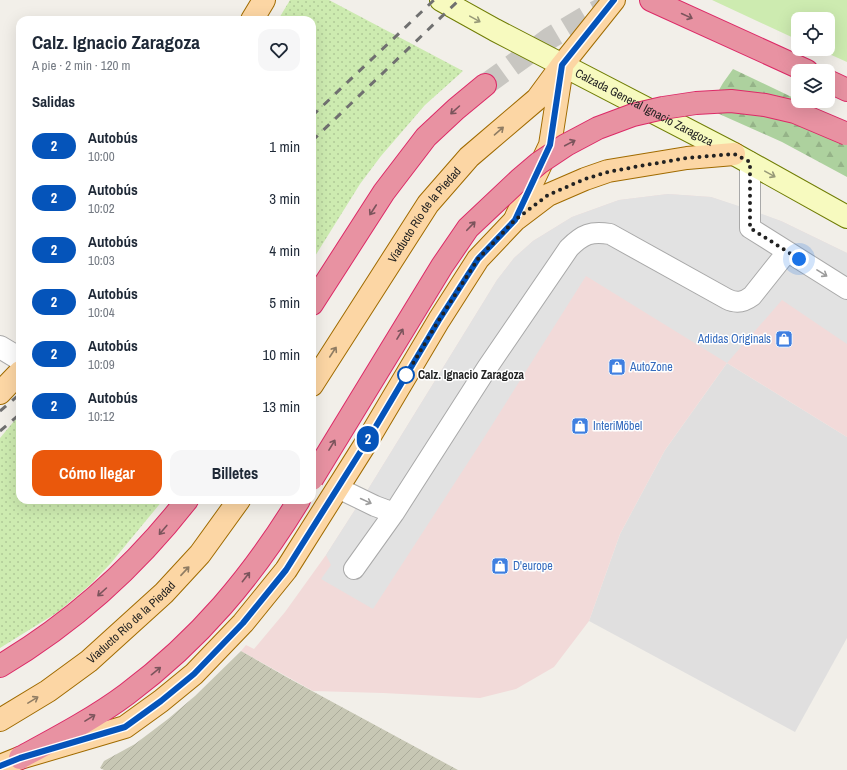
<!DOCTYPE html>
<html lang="es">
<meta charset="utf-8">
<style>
:root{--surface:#fff;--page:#f6f6f7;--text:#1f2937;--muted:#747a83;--accent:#ea580c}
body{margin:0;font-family:"Archivo Narrow",sans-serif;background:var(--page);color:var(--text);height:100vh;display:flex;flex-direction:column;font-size:15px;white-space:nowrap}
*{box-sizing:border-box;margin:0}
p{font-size:13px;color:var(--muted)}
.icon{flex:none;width:22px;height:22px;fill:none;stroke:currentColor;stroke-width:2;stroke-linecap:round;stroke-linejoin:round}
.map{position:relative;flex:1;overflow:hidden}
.side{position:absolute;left:16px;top:16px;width:300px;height:488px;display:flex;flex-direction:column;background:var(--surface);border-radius:12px;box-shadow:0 4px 16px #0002}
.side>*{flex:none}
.badge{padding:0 8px;border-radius:13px;font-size:14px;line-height:26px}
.tools{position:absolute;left:791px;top:12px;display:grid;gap:8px}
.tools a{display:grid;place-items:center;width:44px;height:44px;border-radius:8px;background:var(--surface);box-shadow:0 4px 16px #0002;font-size:20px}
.you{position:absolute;width:20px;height:20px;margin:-10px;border:3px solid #fff;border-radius:50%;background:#1a73e8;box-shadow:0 0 0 6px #1a73e833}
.map>.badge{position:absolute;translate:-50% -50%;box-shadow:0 0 0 2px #fff}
h2{padding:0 16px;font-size:15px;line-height:36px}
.round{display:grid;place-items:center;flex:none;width:42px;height:42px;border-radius:12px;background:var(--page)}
.overview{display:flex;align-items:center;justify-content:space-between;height:68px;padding:0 16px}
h1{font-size:19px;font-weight:800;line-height:30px}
.cta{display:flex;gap:8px;margin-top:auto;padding:8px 16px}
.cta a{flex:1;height:46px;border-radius:12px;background:var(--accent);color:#fff;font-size:16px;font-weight:800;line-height:46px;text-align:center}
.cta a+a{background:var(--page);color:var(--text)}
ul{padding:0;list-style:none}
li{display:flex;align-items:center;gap:12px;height:52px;padding:0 16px}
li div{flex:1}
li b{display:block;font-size:15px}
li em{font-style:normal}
li .badge{min-width:44px;font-weight:700;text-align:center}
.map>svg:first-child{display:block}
</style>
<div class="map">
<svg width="847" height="770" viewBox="0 0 847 770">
<defs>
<pattern id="construction-furrows" width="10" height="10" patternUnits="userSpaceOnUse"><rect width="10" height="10" fill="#c7c7b4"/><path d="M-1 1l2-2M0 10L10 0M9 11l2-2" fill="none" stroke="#abab9a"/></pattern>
<pattern id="forest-firs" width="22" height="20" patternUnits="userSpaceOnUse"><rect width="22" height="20" fill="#add19e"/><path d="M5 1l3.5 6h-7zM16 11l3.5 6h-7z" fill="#95b388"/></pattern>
<pattern id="garden-dots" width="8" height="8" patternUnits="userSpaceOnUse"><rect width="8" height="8" fill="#cdebb0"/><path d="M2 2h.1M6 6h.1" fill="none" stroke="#b0c997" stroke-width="1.8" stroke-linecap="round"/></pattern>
</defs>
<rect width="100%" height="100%" fill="#f2efe9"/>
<!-- residential -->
<path fill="#e0dfdf" d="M727 363 847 437V638L795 732 589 621 620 534 665 450Z"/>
<!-- commercial -->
<path fill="#f2dad9" d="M668 194 711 197 781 221 847 253V437L727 363 665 450 620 534 589 621 554 667 516 689 480 698 383 693 313 691 241 651 246 645 254 649 285 612 326 555 367 491 497 280 514 258 533 241 572 217 619 200Z"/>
<!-- construction -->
<path fill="url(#construction-furrows)" d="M241 651 290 679 458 770H104L100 768 104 761 135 744 168 719 195 696Z"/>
<!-- grass -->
<path fill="#cdebb0" d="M712 0H847V62L818 49H828V19H798V40Z"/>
<!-- forest -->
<path fill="url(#forest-firs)" d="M733 69 798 100V101H801L847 123V177L782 142 708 109 723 83Z"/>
<!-- garden -->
<path fill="url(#garden-dots)" d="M290 0H329L463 71 425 105 381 156 360 184 312 261V20H278Z
M20 414V500H163L111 563 91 584 58 612 0 648V438Z"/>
<!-- parking -->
<path fill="#e2e2e2" d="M668 194 711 197 754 211 781 221 847 253V344L782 300 727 363 586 276 480 444 373 609 321 579 331 565 326 555 367 491 497 280 514 258 533 241 572 217 619 200Z"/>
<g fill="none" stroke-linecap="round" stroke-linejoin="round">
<!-- motorway-tunnel -->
<path stroke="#c8c6c1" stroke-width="22" stroke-dasharray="22 11" stroke-linecap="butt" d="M485 85 550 38 587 16 615 2"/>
<defs>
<path id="service" d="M750 162V228L847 289
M338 488 375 506 394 513
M354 569 394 513 487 368 569 248C583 234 591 231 610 234L727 299C737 304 744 302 752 296L787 252"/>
<path id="minor" d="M0 347 20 359"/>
<g id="secondary">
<path id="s1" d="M441 0 495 30 734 154 847 217"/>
</g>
<g id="primary">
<path d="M252 20 264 0"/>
<path d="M516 217 550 145 562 68"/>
<path id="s2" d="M312 385 428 204 469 157 537 99 562 65 614 0"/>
<path d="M0 393 20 372"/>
<path id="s3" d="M0 720 48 691 89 661 164 593 200 554 239 500"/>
<path d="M0 766 20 758 125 727 161 701 194 674 243 623 286 570 366 443 439 320 478 259 515 220 548 195 585 179 608 171 687 158 734 154"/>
</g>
<path id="motorway" d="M651 0 807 71
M828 81 847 90
M312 304 384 192 426 137 456 109 485 85
M0 666C74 622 134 568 187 500
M20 758C55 739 95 718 127 694 199 640 252 577 299 500"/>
</defs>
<!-- service casing -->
<use href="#service" stroke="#a9a9a9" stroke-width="22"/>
<!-- minor casing -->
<use href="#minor" stroke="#a9a9a9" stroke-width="24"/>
<!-- secondary casing -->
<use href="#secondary" stroke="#707d05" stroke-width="24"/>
<!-- primary casing -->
<use href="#primary" stroke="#a06b00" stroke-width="24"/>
<!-- motorway casing -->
<use href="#motorway" stroke="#dc2a67" stroke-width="24"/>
<!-- service -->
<use href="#service" stroke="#fff" stroke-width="20"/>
<!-- minor -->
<use href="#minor" stroke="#fff" stroke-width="22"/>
<!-- secondary -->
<use href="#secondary" stroke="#f7fabf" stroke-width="22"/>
<!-- primary -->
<use href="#primary" stroke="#fcd6a4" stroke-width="22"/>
<!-- motorway -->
<use href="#motorway" stroke="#e892a2" stroke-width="22"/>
<!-- rail -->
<path stroke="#707070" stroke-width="3" stroke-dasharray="8 8" stroke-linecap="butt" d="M312 116 434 0
M312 141 459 0
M0 411 20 394
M0 431 20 414"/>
<defs>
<path id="motorway-bridge" d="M312 479 442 266 468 228 519 180 539 163 566 145 598 128 633 115 663 108 696 103 731 101 765 105 795 112 847 134"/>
</defs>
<!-- motorway-bridge casing -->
<use href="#motorway-bridge" stroke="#dc2a67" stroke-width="24" stroke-linecap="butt"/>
<!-- motorway-bridge -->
<use href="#motorway-bridge" stroke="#e892a2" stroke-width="22"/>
</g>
<!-- one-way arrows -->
<defs><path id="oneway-shaft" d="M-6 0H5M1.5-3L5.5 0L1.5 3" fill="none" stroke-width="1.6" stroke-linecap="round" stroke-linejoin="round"/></defs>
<g stroke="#7b545c">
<use href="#oneway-shaft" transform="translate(687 16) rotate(25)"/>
<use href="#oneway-shaft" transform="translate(455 110) rotate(138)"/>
<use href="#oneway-shaft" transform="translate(570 143) rotate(-28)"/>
<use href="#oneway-shaft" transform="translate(373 210) rotate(123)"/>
<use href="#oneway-shaft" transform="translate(471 226) rotate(-46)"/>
<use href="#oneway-shaft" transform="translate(400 334) rotate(-59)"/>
<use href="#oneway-shaft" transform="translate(332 445) rotate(-59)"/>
<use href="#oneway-shaft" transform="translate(163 530) rotate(130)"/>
<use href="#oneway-shaft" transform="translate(246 577) rotate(-52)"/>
<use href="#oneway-shaft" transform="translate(102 592) rotate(138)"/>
<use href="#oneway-shaft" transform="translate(156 671) rotate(-39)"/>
<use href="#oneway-shaft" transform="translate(90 718) rotate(-32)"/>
</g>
<g stroke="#979978">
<use href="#oneway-shaft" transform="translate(475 19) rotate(29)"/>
<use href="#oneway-shaft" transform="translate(770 174) rotate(29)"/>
</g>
<g stroke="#8f7c63">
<use href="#oneway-shaft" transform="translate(499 131) rotate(-41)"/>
<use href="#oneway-shaft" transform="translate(333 352) rotate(-57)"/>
<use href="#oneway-shaft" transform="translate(185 571) rotate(-47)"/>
<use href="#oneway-shaft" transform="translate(33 700) rotate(-31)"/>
</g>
<g stroke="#9c9c9c">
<use href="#oneway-shaft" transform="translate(822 273) rotate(32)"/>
<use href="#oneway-shaft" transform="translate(366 501) rotate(25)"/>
</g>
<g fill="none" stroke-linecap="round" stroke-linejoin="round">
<defs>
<path id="line" d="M0 766 20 758 125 727 161 701 194 674 243 623 286 570 366 443 439 320 478 259 515 220 550 145 562 65 614 0"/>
</defs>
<!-- line casing -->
<use href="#line" stroke="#fff" stroke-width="9"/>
<!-- line -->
<use href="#line" stroke="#0554ba" stroke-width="6"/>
<!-- walk -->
<path stroke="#222" stroke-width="4" stroke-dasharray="0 7.2" d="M406 375 439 320 478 259 515 220 548 195 585 179 608 172 640 166 687 158 734 154 750 162V228L799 259"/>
</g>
<!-- icons -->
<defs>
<symbol id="shop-square" viewBox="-11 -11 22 22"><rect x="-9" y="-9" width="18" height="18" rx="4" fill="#3f7fe0" stroke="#fff"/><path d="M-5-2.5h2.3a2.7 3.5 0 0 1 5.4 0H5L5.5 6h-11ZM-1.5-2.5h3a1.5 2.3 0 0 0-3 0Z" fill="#fff"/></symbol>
</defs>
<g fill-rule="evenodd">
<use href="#shop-square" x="774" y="329" width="20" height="20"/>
<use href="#shop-square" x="607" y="357" width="20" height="20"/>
<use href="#shop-square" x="570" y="416" width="20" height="20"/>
<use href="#shop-square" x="490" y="556" width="20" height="20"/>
</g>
<!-- markers -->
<circle fill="#fff" stroke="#0554ba" stroke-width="2" cx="406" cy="375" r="8"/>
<g text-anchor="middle" stroke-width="3" stroke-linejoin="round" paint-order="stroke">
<!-- street labels -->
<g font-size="12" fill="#222" stroke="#fff">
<text dy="4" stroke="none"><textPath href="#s1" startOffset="230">Calzada General Ignacio Zaragoza</textPath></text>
<text dy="4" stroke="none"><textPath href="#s2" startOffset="204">Viaducto Río de la Piedad</textPath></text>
<text dy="4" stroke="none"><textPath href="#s3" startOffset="164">Viaducto Río de la Piedad</textPath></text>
</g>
<!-- shop labels -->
<g font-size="12" fill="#366cbe" stroke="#fff" text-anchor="start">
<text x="771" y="343" text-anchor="end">Adidas Originals</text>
<text x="630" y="371">AutoZone</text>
<text x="593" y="430">InteriMöbel</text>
<text x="513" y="570">D'europe</text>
</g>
<!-- stop labels -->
<g font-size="12" font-weight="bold" fill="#222" stroke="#fff" text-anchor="start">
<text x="418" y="379">Calz. Ignacio Zaragoza</text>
</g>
</g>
</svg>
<div class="tools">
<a><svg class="icon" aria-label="locate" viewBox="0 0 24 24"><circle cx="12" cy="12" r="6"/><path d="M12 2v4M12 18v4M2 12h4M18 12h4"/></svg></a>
<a><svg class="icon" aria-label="layers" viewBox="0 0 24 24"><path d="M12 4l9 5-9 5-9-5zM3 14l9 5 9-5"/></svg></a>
</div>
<div class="you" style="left:799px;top:259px"></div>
<b class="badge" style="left:368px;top:439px;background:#0554ba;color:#fff">2</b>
<section class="side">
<div class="overview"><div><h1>Calz. Ignacio Zaragoza</h1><p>A pie · 2 min · 120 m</p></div><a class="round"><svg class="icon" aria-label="heart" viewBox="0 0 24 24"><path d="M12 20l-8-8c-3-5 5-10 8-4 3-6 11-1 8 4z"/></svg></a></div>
<h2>Salidas</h2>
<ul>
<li><span class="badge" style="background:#0554ba;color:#fff">2</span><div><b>Autobús</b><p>10:00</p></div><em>1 min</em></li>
<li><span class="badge" style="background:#0554ba;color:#fff">2</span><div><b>Autobús</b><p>10:02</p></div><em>3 min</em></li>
<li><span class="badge" style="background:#0554ba;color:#fff">2</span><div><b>Autobús</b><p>10:03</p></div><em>4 min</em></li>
<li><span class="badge" style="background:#0554ba;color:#fff">2</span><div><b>Autobús</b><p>10:04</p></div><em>5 min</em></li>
<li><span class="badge" style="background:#0554ba;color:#fff">2</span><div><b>Autobús</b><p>10:09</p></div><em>10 min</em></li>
<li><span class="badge" style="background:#0554ba;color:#fff">2</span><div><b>Autobús</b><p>10:12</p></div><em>13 min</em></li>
</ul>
<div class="cta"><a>Cómo llegar</a><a>Billetes</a></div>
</section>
</div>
